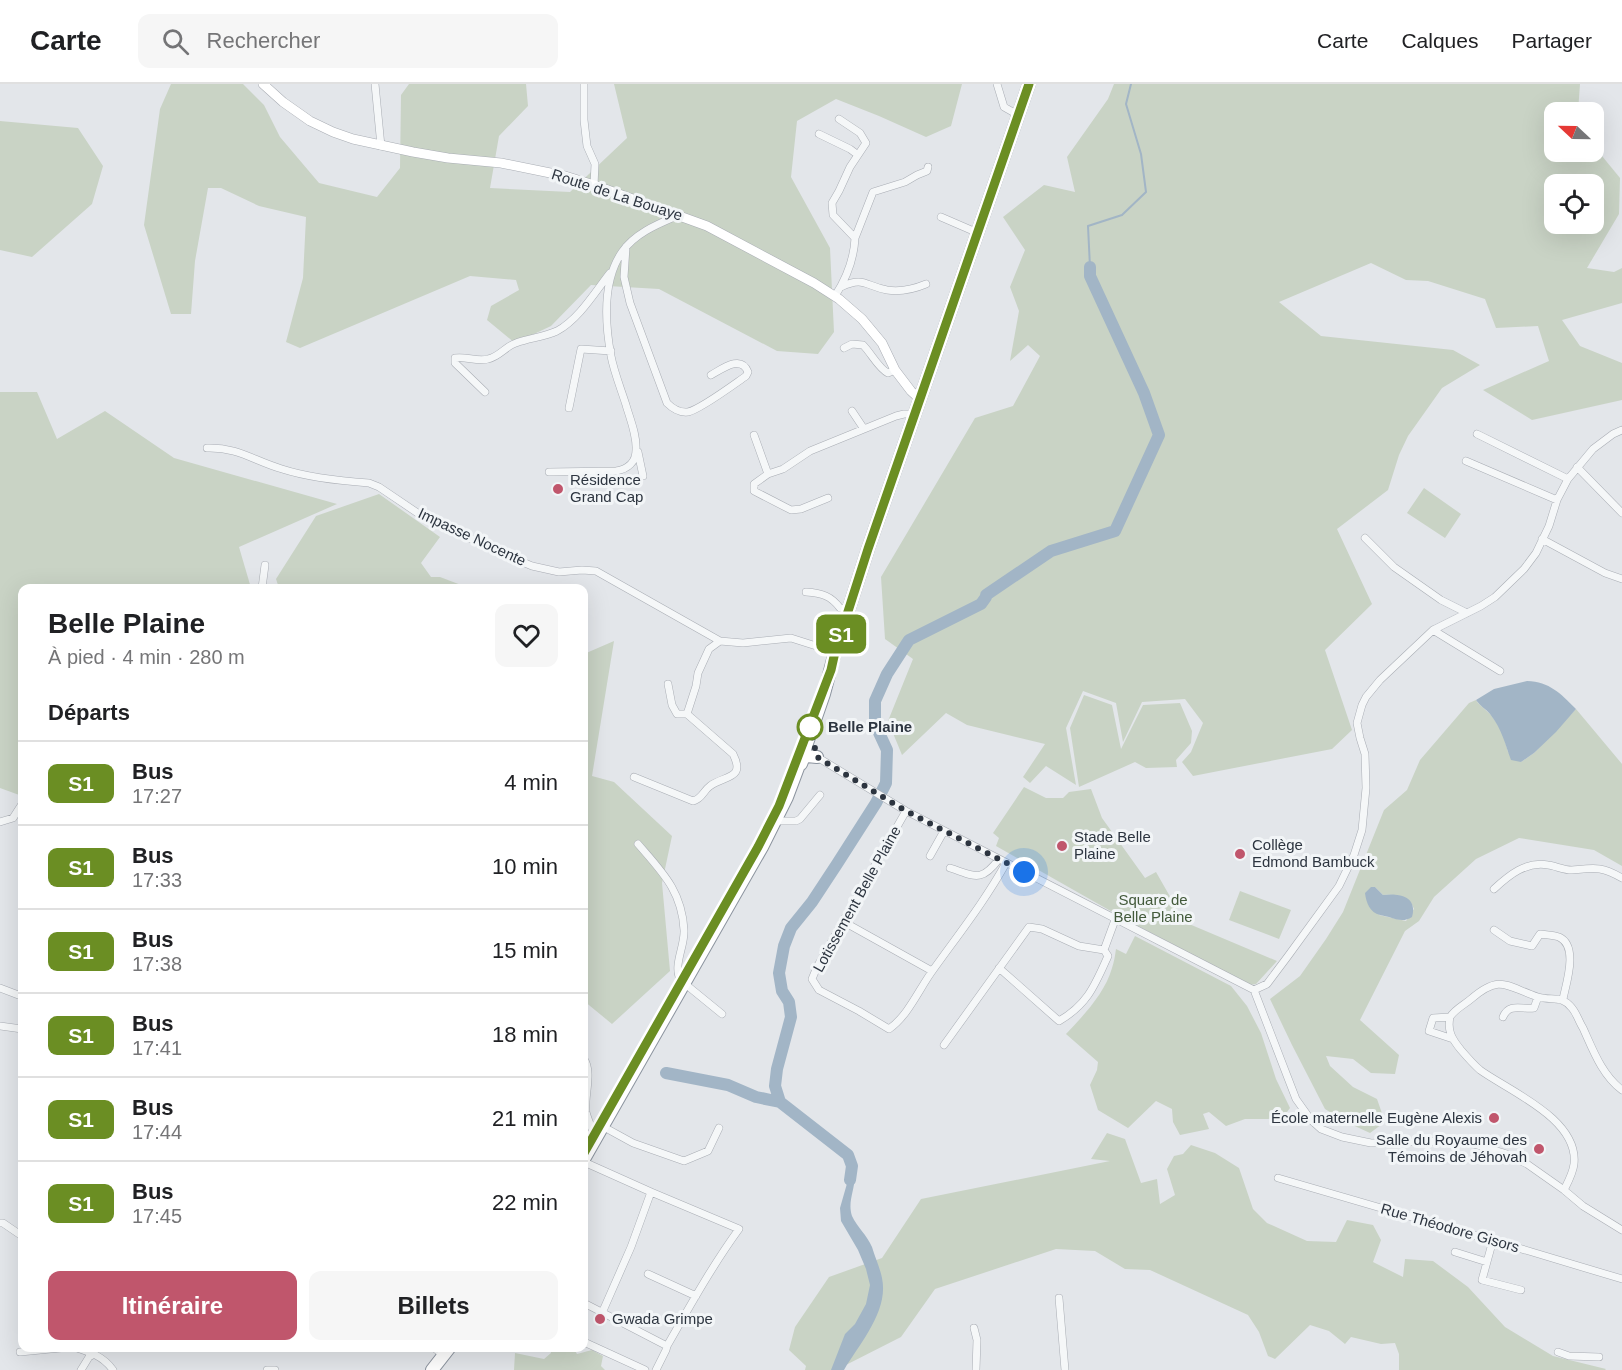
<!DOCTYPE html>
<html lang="fr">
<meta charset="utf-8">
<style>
:root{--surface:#fff;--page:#f6f6f6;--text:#202124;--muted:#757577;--line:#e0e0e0;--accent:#c0566c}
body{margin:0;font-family:Helvetica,sans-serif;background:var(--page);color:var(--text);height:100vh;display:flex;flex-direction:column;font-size:22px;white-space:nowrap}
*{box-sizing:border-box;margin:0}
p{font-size:20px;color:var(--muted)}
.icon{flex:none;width:33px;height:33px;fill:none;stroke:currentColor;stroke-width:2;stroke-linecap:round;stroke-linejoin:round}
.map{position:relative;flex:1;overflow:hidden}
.sheet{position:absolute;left:18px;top:500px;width:570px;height:768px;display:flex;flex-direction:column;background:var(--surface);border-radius:12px;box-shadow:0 6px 24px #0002}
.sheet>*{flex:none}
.badge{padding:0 12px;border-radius:9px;font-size:21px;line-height:39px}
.needle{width:39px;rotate:292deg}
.fabs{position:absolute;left:1544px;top:18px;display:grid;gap:12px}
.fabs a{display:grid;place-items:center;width:60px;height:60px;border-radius:12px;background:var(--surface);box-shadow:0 6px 24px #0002;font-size:30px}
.you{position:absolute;width:30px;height:30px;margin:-15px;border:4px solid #fff;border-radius:50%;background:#1a73e8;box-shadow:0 0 0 9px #1a73e833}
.map>.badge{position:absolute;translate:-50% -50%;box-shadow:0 0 0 3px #fff}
h2{padding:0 30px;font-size:22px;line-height:54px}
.round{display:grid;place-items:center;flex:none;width:63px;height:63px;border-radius:12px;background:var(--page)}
.headline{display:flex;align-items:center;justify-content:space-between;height:102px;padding:0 30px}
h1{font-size:28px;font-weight:700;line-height:45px}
.cta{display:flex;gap:12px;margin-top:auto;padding:12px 30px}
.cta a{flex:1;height:69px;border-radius:12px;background:var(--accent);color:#fff;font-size:24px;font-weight:700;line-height:69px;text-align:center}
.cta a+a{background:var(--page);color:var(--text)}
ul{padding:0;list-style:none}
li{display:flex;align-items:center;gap:18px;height:84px;padding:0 30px;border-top:2px solid var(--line)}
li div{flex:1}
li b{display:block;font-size:22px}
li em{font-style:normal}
li .badge{min-width:66px;font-weight:700;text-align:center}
header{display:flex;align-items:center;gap:36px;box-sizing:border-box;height:84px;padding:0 30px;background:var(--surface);border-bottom:2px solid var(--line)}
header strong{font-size:28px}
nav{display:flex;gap:33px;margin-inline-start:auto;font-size:21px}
.search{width:420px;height:54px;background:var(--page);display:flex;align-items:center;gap:15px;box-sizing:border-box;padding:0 21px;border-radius:12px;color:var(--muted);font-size:22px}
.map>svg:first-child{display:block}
</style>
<header>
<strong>Carte</strong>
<div class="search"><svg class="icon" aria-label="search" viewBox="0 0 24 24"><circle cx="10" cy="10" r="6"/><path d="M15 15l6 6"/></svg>Rechercher</div>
<nav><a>Carte</a><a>Calques</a><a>Partager</a></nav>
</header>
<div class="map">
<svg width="1622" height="1286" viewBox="0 0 1622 1286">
<rect width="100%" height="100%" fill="#e3e6ea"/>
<!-- green -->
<path fill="#c9d3c5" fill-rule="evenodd" d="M171 0H243L264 21 280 53 319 99 377 113 400 84 401 11 409 0H526L528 22 499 52 490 104 570 108 627 54 614 0H962L951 42 926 53 879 32 836 15 797 37 791 93 830 164 834 248 818 270 777 267 659 205 591 201 551 242 515 259 487 236 491 222 519 206 516 196 470 192 300 264 286 258 303 194 306 133 259 122 221 104H208L195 177 191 230H171L144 141 160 25Z
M1114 0H1580L1578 28H1554V68H1593V61L1620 94 1619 130 1587 184 1614 188 1622 184V219L1562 236 1580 262 1622 279V316L1532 336 1483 306 1549 277 1538 242 1496 244 1485 215 1428 197 1406 196 1371 179 1279 218 1321 252 1453 266 1480 281 1442 304 1408 352 1399 371 1388 406 1337 445 1372 520 1325 566 1352 646 1332 665 1193 692 1182 678 1191 668 1203 639 1185 615 1142 618 1123 658 1116 619 1083 607 1066 644 1076 701 1046 682 1030 699 1023 693 1045 660 967 641 946 629 902 671 888 637 913 575 885 555 881 493 975 334 1013 322 1040 272 1028 261 1010 277 1019 227 1010 203 1025 166 1003 133 1044 101 1075 108 1067 73 1108 15ZM1554 100H1593V140H1554Z
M0 37 78 44 103 82 92 120 32 173 0 166Z
M0 308H37L57 355 105 327 174 374 337 420 239 463 251 504H22V712L0 704Z
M1424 404 1461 430 1445 454 1407 429Z
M379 410 440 453 421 479 431 493H440L469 504H279L276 495 316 432Z
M614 557 592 692 614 698 672 752 662 799 670 887 612 940 584 917V570Z
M1084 611 1112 621 1121 665 1143 621 1180 619 1192 647 1191 659 1176 676 1177 683 1146 684 1135 678 1079 703 1070 644Z
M1476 616 1478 619 1491 631 1498 641 1503 650 1508 668 1521 678 1534 669 1576 625 1622 680V782L1594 766 1519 754 1476 775 1434 813 1419 837 1405 847 1360 936 1399 971 1395 990 1371 989 1353 975 1326 972 1330 982 1353 1003 1377 1015 1385 1038 1370 1049 1346 1038 1325 1025 1292 961 1270 915 1300 892 1326 855 1343 828 1384 726 1407 706 1420 676 1469 619ZM1375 803 1383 811C1397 810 1409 811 1414 825L1406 837 1379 831Z
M1024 703 1046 714H1063L1069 708 1091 705 1102 734 1145 794 1156 788 1176 823 1182 837 1277 877 1256 900 1250 901 1123 834 996 762 999 754 993 749Z
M1240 807 1291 826 1279 855 1229 836Z
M1135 852 1231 902 1247 922 1261 949 1276 995 1290 1024 1284 1032 1268 1035H1245L1226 1042 1209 1028 1203 1030 1209 1045 1180 1051 1173 1038 1172 1025 1156 1017 1128 1044 1098 1026 1090 1001 1097 986 1098 978 1066 950C1084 931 1105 909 1112 884 1114 878 1115 872 1116 865L1126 870Z
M1107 1049 1125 1055 1141 1099 1157 1095 1160 1120 1175 1111 1167 1085 1174 1072 1183 1070 1191 1061 1215 1069 1239 1084 1253 1125 1267 1139 1307 1157 1336 1158 1347 1136 1373 1141 1381 1156 1373 1178 1403 1193 1405 1175 1433 1177 1468 1203 1505 1243 1553 1272 1606 1285 1605 1286H1399V1270L1395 1259 1381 1260 1351 1253 1345 1260 1329 1247 1310 1241 1275 1275 1268 1272 1259 1248 1248 1231 1150 1186 1125 1185 1095 1167 1056 1165 935 1205 901 1253 836 1286H805L806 1282 789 1266 795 1243 829 1193 882 1174 921 1115 1110 1077 1091 1075Z
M550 1263H573L577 1270 592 1266 603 1272 601 1282 605 1286H514L515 1269 544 1275 551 1269Z"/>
<!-- water -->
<path fill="#a2b5c6" d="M1527 597C1550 598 1560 609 1576 625L1556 648 1534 669 1521 678 1511 676C1505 660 1502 645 1490 630 1486 625 1480 622 1476 616L1494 605Z
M1371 803H1375L1383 811C1399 809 1418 812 1412 833 1404 838 1398 836 1389 833 1386 832 1383 832 1380 831 1370 829 1366 818 1365 809Z
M852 1082C860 1100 846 1114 852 1132 857 1143 867 1151 872 1163 875 1173 880 1184 882 1194 889 1227 860 1259 844 1286H831L845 1250 855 1240 866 1220 870 1201 866 1185 858 1166 841 1137 840 1124Z"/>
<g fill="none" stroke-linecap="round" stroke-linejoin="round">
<!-- stream -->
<path stroke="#a2b5c6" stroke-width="2" d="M1090 183 1088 142 1122 131 1146 108 1141 70 1126 20 1131 0"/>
<!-- river -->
<path stroke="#a2b5c6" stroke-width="12" d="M666 989 728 1001 756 1013 780 1018
M850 1096 852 1082 848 1071 780 1018 775 1002 777 985 791 933 789 918 782 907 779 889 784 862 791 844 812 818 837 780 876 719 886 699 887 666 875 640V617L887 590 909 556 981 520 986 513V511L1051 467 1115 447 1159 351 1144 309 1090 192V183"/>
<defs>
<path id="street" d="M375 0 381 62
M584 0V36L587 62 595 80 594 101
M997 0 1004 23 1018 31
M819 50 850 65 858 71
M941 133 978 149
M855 154 873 108 905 98 917 91 927 87 928 83
M626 163 624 193 630 219 667 319C672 324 679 329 688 328 701 325 733 301 746 292L748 288C741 270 722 285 711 291
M841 203C864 192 865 202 887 206 900 208 914 205 926 200
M835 212C846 195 854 175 855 154L833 131 832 119 839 107 850 83 866 59 860 49 839 35
M844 264 852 260 863 261C871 269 879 285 888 289L895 286
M485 308 455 279V274C466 272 477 278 488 275 499 273 506 262 516 259 529 254 544 253 557 247 579 235 595 208 610 189
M569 324 581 265 611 267
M852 327 864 345
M1477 350 1568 395
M754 351 768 390
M207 364C238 363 254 377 282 385 310 394 340 397 369 399L379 403 422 432 501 469 532 482 559 488 582 486 596 487 720 557 743 559 791 554 835 568
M638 368 643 392
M1466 377 1557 416
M1577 383 1622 429
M549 388 616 387C628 385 636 378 636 366 637 351 630 335 626 321 621 305 614 288 611 272 605 239 602 197 622 168 635 149 658 140 679 131
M828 414 801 425 791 426 754 407V400L768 390 783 385 810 367 896 332 904 330H916
M1365 454 1394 483 1441 516 1467 529
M1542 455 1605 489 1622 495
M262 504 265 481
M806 508C822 509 831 512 840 524L849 525
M1433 546 1500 587
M668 600 672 621 677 630H687L696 602 698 589 709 565 720 557
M817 673 906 727 1254 906 1296 1015 1311 1036 1321 1045 1342 1053 1371 1059 1449 1057 1470 1059 1504 1069 1527 1080 1564 1106 1583 1122 1622 1146
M634 693 693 717C702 715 703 707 710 702 724 691 746 696 733 670L687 630
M906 727 817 883 812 895 819 906 859 927 889 945C908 932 919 905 933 886 958 851 985 817 1006 779
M775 737H796L800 735 820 711
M0 738 13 734 22 720
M638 760C662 788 682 807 684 846 685 863 672 882 681 897
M930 772 944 747
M950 784C975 792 981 799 999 775
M1494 805C1509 791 1526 777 1548 781 1556 782 1563 786 1572 786 1595 784 1601 782 1622 794
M844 838 932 887
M1494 846 1510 857 1532 862 1540 850C1546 851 1553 851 1559 853 1579 862 1566 900 1563 915
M1104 866 1115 836
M684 899 722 930
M0 904 21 912 22 911
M1254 906 1267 900 1288 872 1339 802 1354 771 1362 746 1366 704 1365 670 1360 654 1357 639 1362 621 1366 613 1380 596 1433 546 1481 522 1495 513 1524 485 1536 469 1549 442 1557 416 1568 395 1593 365 1613 350 1622 346
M1450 933C1447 947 1452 955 1461 966 1467 973 1473 980 1480 986 1509 1007 1579 1035 1574 1080 1573 1089 1568 1098 1564 1106
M1503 933C1509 918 1523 926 1534 924L1538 913
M0 942 22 945
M1453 955 1429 947 1433 934 1450 933C1455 925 1464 921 1471 915 1501 889 1507 903 1538 913 1552 917 1562 911 1572 924 1577 930 1579 938 1583 944 1593 966 1602 991 1622 1006
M944 961 1029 843 1042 845 1079 862 1104 866 1108 872C1095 901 1088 920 1059 937L999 884
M584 975C593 988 584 1012 586 1028 588 1036 592 1044 594 1051
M602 1042 633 1059 684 1077 708 1067 719 1044
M584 1078 651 1108 631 1163 602 1229
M1278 1094 1532 1168 1622 1195
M651 1108 739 1145C712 1182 690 1222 667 1262L666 1266 656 1286
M0 1139H3L22 1152
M1493 1156 1482 1196 1521 1206
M1455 1168 1487 1178
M648 1190 696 1212
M1059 1214 1065 1286
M584 1219 667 1262
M974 1244 977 1256 976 1286
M584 1258 645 1286
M74 1263C90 1268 103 1272 113 1286
M433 1263 443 1271
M20 1268 71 1263
M1558 1268 1569 1272 1599 1273
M81 1286 89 1273 94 1270
M267 1286H275"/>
<path id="secondary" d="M263 0 283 18 310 37 333 48 353 55 413 68 448 74 501 79 565 92 594 101 707 142 814 199 839 215 862 235 882 259 895 286 911 307 921 316"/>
<path id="highway" d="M801 680 803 675 807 672 817 673
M584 1075 762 763 787 713 805 665 824 610 835 568 868 465 1029 0
M432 1286 450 1263"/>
</defs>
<!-- street casing -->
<use href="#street" stroke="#a9adb4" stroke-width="8"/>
<!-- secondary casing -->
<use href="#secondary" stroke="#a9adb4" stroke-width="10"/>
<!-- highway casing -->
<use href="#highway" stroke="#8c949f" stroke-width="14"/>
<!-- street -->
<use href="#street" stroke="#f5f7f8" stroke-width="7"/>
<!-- secondary -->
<use href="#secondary" stroke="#fff" stroke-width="9"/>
<!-- highway -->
<use href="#highway" stroke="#fff" stroke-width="12"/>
</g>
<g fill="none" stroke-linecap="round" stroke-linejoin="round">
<defs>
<path id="line" d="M584 1069 758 763 779 722 831 586 835 568 868 465 1029 0"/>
</defs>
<!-- line casing -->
<use href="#line" stroke="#fff" stroke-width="14"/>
<!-- line -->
<use href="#line" stroke="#6b8e23" stroke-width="9"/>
<!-- walk -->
<path stroke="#2d3540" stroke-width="6" stroke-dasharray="0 10.8" d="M810 643 817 673 906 727 1024 788"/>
</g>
<!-- markers -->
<g fill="#c0566c" stroke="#f2f5f7" stroke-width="2">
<circle cx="558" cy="405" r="6"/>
<circle cx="1062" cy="762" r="6"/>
<circle cx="1240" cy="770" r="6"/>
<circle cx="1494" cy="1034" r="6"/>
<circle cx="1539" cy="1065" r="6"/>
<circle cx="600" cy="1235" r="6"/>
</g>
<circle fill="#fff" stroke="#6b8e23" stroke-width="3" cx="810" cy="643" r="12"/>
<g text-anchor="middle" stroke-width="6" stroke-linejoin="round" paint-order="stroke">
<!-- street labels -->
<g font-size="15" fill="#2d3540" stroke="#f2f5f7">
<text transform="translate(617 111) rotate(18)" y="5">Route de La Bouaye</text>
<text transform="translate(472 453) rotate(25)" y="5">Impasse Nocente</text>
<text transform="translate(857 815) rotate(-61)" y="5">Lotissement Belle Plaine</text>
<text transform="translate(1450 1144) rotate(16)" y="5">Rue Théodore Gisors</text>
</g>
<!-- poi labels -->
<g font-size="15" fill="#2d3540" stroke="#f2f5f7" text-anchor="start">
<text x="570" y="401">Résidence<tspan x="570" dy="17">Grand Cap</tspan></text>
<text x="1074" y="758">Stade Belle<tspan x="1074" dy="17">Plaine</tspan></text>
<text x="1252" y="766">Collège<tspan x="1252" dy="17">Edmond Bambuck</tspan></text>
<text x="1482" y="1039" text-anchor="end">École maternelle Eugène Alexis</text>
<text x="1527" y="1061" text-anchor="end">Salle du Royaume des<tspan x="1527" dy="17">Témoins de Jéhovah</tspan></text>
<text x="612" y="1240">Gwada Grimpe</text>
</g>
<!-- stop labels -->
<g font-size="15" font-weight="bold" fill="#2d3540" stroke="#f2f5f7" text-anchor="start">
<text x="828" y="648">Belle Plaine</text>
</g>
<!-- park labels -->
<g font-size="15" fill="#435a3b" stroke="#f2f5f7">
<text x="1153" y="821">Square de<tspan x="1153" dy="17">Belle Plaine</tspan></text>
</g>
</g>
</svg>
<div class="fabs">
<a><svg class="needle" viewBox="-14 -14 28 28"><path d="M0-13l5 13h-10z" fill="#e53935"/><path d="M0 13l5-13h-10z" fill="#757577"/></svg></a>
<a><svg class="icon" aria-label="locate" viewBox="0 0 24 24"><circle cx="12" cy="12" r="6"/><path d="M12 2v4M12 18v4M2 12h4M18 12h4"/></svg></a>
</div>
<div class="you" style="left:1024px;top:788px"></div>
<b class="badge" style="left:841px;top:550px;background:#6b8e23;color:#fff">S1</b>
<section class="sheet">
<div class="headline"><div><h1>Belle Plaine</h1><p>À pied · 4 min · 280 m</p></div><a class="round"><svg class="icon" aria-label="heart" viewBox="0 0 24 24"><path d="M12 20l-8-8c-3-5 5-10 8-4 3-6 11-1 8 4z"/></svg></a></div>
<h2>Départs</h2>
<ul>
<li><span class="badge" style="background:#6b8e23;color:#fff">S1</span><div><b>Bus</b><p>17:27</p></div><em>4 min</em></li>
<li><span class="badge" style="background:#6b8e23;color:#fff">S1</span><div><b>Bus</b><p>17:33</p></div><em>10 min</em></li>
<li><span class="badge" style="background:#6b8e23;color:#fff">S1</span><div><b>Bus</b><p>17:38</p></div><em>15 min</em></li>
<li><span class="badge" style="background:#6b8e23;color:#fff">S1</span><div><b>Bus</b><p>17:41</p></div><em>18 min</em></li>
<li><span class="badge" style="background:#6b8e23;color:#fff">S1</span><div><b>Bus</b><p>17:44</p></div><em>21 min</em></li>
<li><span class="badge" style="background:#6b8e23;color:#fff">S1</span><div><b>Bus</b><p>17:45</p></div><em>22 min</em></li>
</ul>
<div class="cta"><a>Itinéraire</a><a>Billets</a></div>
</section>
</div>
